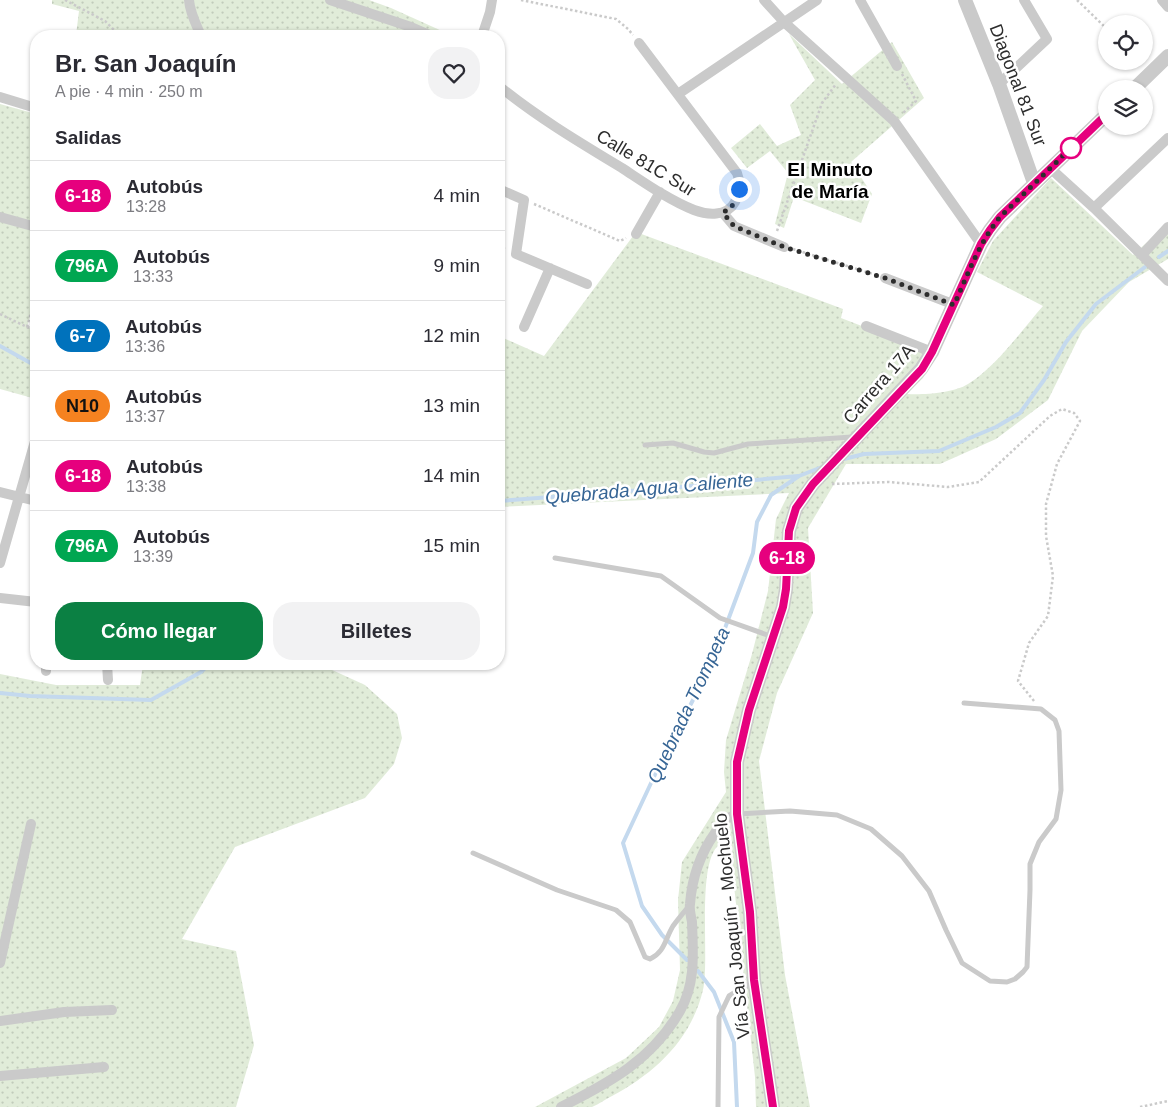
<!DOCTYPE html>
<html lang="es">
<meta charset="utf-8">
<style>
:root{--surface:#fff;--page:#f2f2f3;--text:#2b2b33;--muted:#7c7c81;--line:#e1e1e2;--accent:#0b8043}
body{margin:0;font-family:Arial,sans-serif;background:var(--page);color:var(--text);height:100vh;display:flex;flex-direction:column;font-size:19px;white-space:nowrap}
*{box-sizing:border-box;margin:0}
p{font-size:16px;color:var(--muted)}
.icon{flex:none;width:28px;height:28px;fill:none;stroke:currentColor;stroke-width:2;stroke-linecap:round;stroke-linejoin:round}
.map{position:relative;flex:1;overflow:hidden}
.details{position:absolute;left:30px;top:30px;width:475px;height:640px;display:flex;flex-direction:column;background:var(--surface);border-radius:20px;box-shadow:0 1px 4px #0004}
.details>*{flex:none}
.badge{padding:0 10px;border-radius:16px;font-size:18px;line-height:32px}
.buttons{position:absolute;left:1098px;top:15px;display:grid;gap:10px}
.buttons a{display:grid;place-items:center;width:55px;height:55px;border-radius:50%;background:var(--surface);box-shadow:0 1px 4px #0004;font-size:25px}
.you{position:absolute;width:25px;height:25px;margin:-12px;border:4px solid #fff;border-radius:50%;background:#1a73e8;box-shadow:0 0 0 8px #1a73e833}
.map>.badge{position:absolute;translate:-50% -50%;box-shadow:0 0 0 2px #fff}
h2{padding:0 25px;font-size:19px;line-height:45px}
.round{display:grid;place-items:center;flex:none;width:52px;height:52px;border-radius:20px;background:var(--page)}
.overview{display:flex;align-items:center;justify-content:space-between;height:85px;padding:0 25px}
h1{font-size:24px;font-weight:600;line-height:38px}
.cta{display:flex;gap:10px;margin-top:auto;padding:10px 25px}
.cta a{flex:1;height:58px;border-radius:20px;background:var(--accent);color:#fff;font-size:20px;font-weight:600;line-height:58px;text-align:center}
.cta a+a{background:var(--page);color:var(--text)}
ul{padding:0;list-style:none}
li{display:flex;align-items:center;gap:15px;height:70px;padding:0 25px;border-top:1px solid var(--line)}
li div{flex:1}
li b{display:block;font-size:19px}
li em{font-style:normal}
li .badge{min-width:55px;font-weight:700;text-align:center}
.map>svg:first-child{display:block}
</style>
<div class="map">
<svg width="1168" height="1107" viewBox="0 0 1168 1107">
<defs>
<pattern id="green-dots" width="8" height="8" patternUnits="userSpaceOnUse" patternTransform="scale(1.25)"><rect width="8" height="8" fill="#e1ecd9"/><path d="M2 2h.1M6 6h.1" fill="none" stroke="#c1cbbb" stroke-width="1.8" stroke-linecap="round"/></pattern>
</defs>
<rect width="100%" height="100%" fill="#fff"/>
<!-- green -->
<path fill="url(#green-dots)" d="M52 0H369L391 8 453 36H79L76 35 79 11 52 4Z
M789 34 842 84 892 42 924 98 851 162 872 194 861 223 794 197 784 228 775 224 788 173 770 151 747 168 731 148 760 124 777 146 801 135 790 105 815 80Z
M0 104 36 114V294L27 327 36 330V399L0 389Z
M1051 178 1133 255 1168 223V259L1129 282 1082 331 1048 400 996 439 940 464H846L808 528 813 613 777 693 759 761 785 975 810 1107H756L755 1077 729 840C726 841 721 843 719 845 696 863 710 959 703 990 691 1040 655 1073 612 1096 606 1099 599 1104 592 1107 582 1107 547 1107 535 1107L626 1058 659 1027 673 1001 680 970 678 900 682 862 726 792 724 772 726 740 752 654 768 591 776 519 789 493 499 507V336L544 356 636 232 843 309 841 318 937 355 923 378 907 394C924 395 954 393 968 384 997 366 1021 331 1043 306L977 272 993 241Z
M143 664H319L365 685 397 714 402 738 394 764 365 798 235 847 182 939 236 951 254 1045 236 1107H0V674L56 685H140Z"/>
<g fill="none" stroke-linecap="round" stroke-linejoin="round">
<!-- stream -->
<path stroke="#c4d9ee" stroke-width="4" d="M1159 257 1168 251
M0 346 36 366
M844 459 864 454 939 451 996 427 1020 413 1044 380 1066 342 1096 304 1145 267
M499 501 669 488 798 476
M0 693 30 696 151 700 201 672 209 664
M687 960 662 935 642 906 623 843 659 766 712 663 753 553 757 522 771 495 799 476 822 467
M698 971 714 992 734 1042 737 1107"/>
<!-- path -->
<path stroke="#cacaca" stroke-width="2.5" stroke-dasharray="2.5 2.5" stroke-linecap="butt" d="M65 0 105 21 120 36
M521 0 616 19 628 29 633 35
M1077 0 1106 28
M902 74 916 101 902 114
M534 204 620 241 626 238
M777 231 822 103 836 84
M499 247 505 249
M793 249 876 275
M0 314 27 327 36 330
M27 327 36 294
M832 484 889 482 948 487 979 482 1050 416 1062 409 1074 413 1080 421 1057 464 1046 504V536L1053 576 1048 616 1029 643 1018 681 1034 701
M1140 1107 1168 1101"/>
<!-- service -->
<path stroke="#cacaca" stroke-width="5" d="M645 445 673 443 704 452 714 453 748 444 852 437
M555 558 661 576 720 618 773 637
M738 814 790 811 837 815 871 829 902 856 929 891 946 930 962 963 990 981 1007 982 1015 979 1023 972 1027 967 1030 890V864L1039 842 1056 819 1061 790 1059 731 1055 720 1041 709 964 703
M473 853 557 890 616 910 630 922 645 957 650 959C665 952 665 939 673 926 678 919 684 912 689 906
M718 1107 719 1017 729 996 752 982"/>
<!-- minor -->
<path stroke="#cacaca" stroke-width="10" d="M189 0C190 13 196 24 201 36
M330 0 411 27 432 36
M764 0 784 22 894 121 981 244
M860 0 897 66
M1162 0 1168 7
M482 36 490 12 492 0
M999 84 1047 39 1024 0
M499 86C537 117 579 142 622 168 645 183 669 200 694 210 707 215 727 217 735 202 739 193 741 183 737 173L639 43
M678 94 817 0
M0 97 36 108
M1050 168 1094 208 1168 281
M499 189 524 200 516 254 587 284
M1094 208 1168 138
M723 213 734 226 784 247
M0 217 36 227
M636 234 660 192
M1142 255 1168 227
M885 278 955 305
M866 326 932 352
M524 327 550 268
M0 492 36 501
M0 563 36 438
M0 598 36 602
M107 664 108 680
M46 671V664
M0 963 31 824
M0 1021 64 1012 112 1010
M0 1076 104 1067
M561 1107C609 1083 652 1060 680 1011 696 983 693 953 692 922 691 916 689 910 690 904 692 878 700 854 715 833 717 829 720 824 724 821 727 818 733 816 737 814"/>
<!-- tertiary -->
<path stroke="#cacaca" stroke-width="14" d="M965 0 999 84 1034 183
M1134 89 1168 56
M773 1107 754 980 750 912 737 814V762L749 710 783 607 786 589 789 531 796 508 813 484 921 369 932 352 981 244 990 230 1000 217 1106 115"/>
</g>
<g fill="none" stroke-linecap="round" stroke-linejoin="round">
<defs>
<path id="line" d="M773 1107 754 980 750 912 737 814V762L749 710 783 607 786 589 789 531 796 508 813 484 922 369 932 352 981 244 990 230 1000 217 1106 115"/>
</defs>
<!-- line casing -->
<use href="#line" stroke="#fff" stroke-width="11"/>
<!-- line -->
<use href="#line" stroke="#e6007e" stroke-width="8"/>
<!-- walk -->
<path stroke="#2d2d2d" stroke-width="5" stroke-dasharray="0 9" d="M739 189 734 204 723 213 734 226 784 247 885 278 954 305C968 274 979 243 1000 217L1071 148"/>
</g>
<!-- markers -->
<circle fill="#fff" stroke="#e6007e" stroke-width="2.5" cx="1071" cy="148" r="10"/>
<g text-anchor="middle" stroke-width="5" stroke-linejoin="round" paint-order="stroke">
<!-- street labels -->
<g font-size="18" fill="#2d2d2d" stroke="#fff">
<text transform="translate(1018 85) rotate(69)" y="6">Diagonal 81 Sur</text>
<text transform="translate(646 163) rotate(31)" y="6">Calle 81C Sur</text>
<text transform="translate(879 384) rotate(-49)" y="6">Carrera 17A</text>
<text transform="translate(732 926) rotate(-96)" y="6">Vía San Joaquín - Mochuelo</text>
</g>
<!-- neighbourhood labels -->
<g font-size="19" font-weight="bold" fill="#000" stroke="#fff">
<text x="830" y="176">El Minuto<tspan x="830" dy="22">de María</tspan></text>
</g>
<!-- water labels -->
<g font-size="19" font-style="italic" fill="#366595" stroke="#fff">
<text transform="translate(649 488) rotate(-5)" y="7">Quebrada Agua Caliente</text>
<text transform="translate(688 705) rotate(-65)" y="7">Quebrada Trompeta</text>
</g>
</g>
</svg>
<div class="buttons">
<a><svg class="icon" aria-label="locate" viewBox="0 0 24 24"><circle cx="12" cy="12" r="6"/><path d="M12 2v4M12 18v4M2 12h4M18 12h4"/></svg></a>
<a><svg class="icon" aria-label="layers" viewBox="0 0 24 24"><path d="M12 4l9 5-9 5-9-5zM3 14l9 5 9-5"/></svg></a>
</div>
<div class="you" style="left:739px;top:189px"></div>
<b class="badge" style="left:787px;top:558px;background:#e6007e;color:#fff">6-18</b>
<section class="details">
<div class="overview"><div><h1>Br. San Joaquín</h1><p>A pie · 4 min · 250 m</p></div><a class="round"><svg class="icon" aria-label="heart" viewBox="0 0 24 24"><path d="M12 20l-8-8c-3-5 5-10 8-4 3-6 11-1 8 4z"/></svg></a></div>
<h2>Salidas</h2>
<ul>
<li><span class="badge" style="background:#e6007e;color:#fff">6-18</span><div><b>Autobús</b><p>13:28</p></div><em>4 min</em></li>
<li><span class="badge" style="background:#00a651;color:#fff">796A</span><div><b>Autobús</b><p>13:33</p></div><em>9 min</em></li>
<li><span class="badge" style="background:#0072bc;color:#fff">6-7</span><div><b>Autobús</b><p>13:36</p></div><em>12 min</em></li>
<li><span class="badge" style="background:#f58220;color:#111">N10</span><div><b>Autobús</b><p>13:37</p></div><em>13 min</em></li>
<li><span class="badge" style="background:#e6007e;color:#fff">6-18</span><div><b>Autobús</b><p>13:38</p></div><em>14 min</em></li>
<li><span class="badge" style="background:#00a651;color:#fff">796A</span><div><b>Autobús</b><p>13:39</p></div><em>15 min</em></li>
</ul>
<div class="cta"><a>Cómo llegar</a><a>Billetes</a></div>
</section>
</div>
